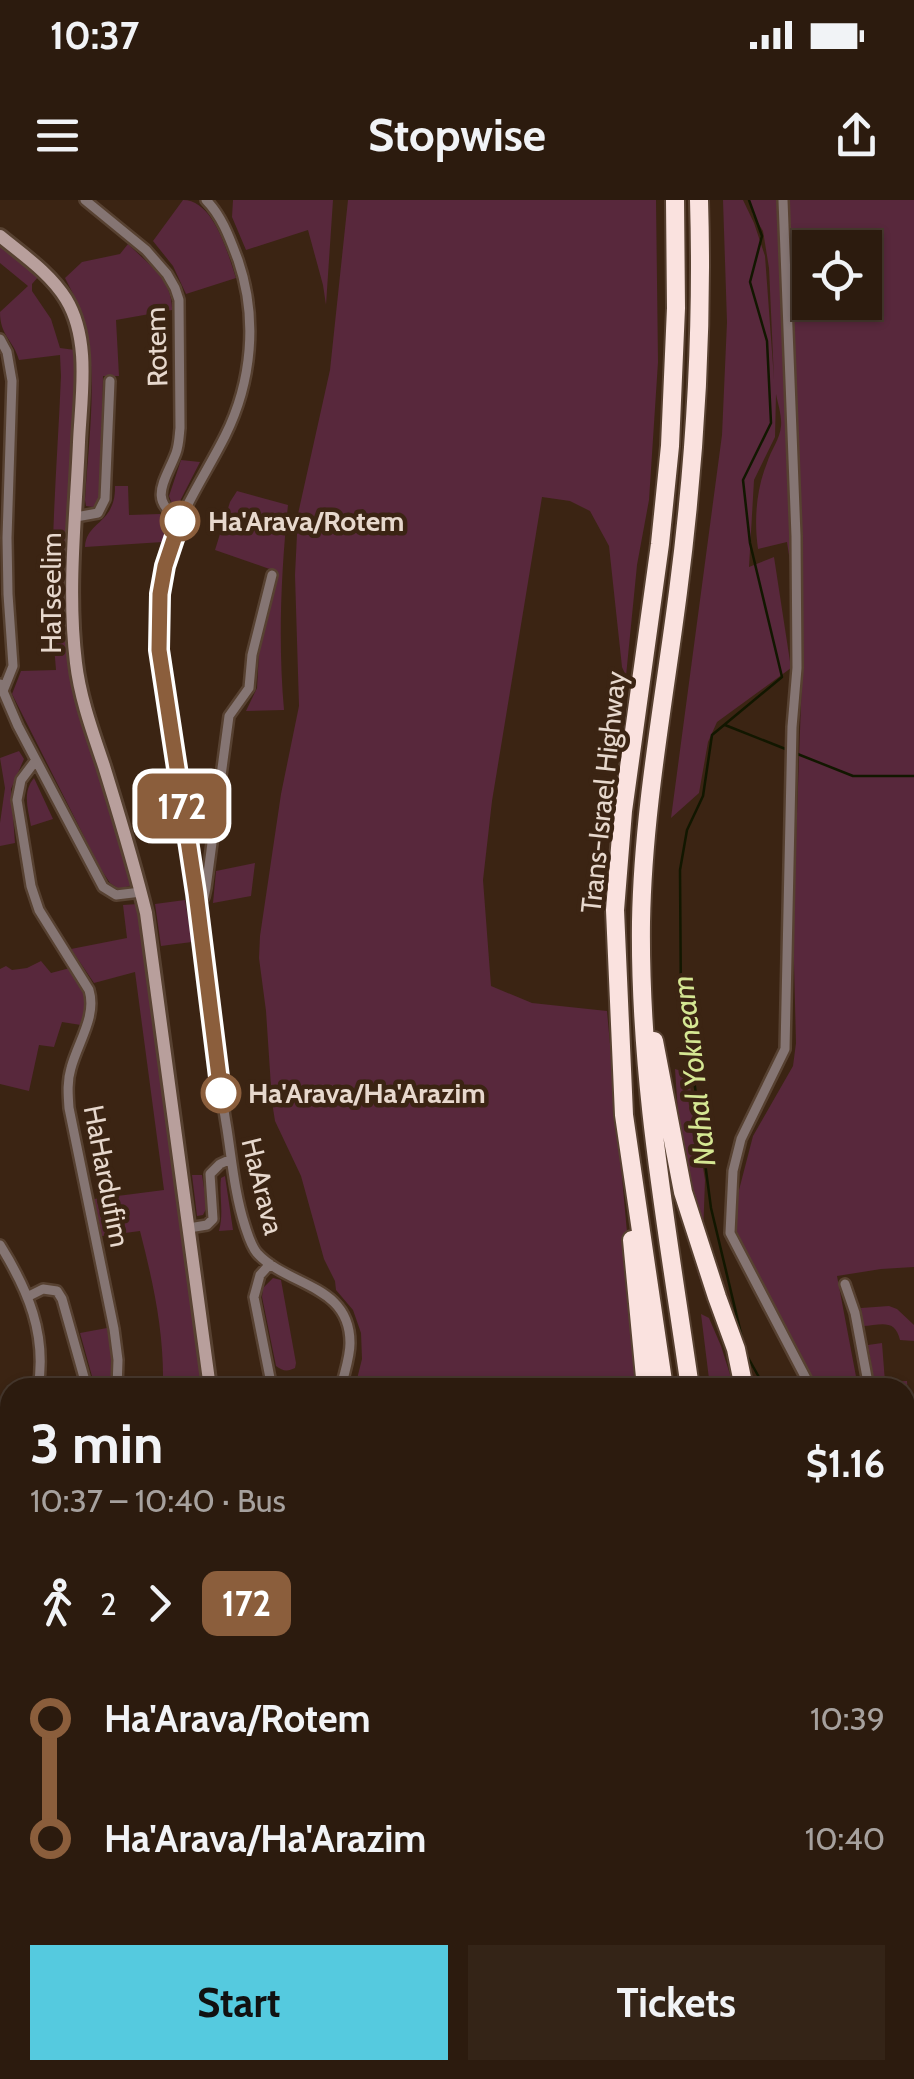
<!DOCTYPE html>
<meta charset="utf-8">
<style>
:root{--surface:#2c1b0e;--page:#342417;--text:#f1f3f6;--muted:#a6a19e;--line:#48392e;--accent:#55cadf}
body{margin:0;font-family:Cabin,sans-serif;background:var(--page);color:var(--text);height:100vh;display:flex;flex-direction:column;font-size:38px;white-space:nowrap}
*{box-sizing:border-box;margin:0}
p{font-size:32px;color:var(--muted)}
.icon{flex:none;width:55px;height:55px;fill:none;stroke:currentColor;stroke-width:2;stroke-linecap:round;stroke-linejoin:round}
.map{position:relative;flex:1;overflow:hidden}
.side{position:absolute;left:0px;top:1178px;width:915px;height:702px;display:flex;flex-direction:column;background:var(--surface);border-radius:30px 30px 0 0;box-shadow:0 2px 8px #0004,0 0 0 2px var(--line)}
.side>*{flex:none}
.badge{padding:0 20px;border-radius:15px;font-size:35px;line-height:65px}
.controls{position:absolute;left:792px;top:30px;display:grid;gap:20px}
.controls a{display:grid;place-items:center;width:90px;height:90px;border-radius:0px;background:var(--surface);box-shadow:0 2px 8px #0004,0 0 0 2px var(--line);font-size:50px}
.map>.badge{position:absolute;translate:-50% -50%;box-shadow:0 0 0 5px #fff}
.legs{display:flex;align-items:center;gap:15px;height:110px;padding:0 30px;font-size:32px}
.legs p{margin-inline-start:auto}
.head{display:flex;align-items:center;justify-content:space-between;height:170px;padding:0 30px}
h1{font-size:55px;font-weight:700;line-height:75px}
.primary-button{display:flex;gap:20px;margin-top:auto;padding:20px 30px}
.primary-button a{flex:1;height:115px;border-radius:0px;background:var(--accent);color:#111;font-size:40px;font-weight:700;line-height:115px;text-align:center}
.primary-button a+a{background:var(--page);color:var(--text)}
ul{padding:0 30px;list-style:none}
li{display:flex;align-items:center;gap:35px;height:120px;font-size:38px}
li i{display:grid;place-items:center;width:15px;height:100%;margin:0 12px;background:currentColor}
li i::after{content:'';width:25px;height:25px;margin:-12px;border:8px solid;border-radius:50%;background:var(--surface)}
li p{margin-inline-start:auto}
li:first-child i{background:linear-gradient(#0000 50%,currentColor 0)}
li:last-child i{background:linear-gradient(currentColor 50%,#0000 0)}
.status{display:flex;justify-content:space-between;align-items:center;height:70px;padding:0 50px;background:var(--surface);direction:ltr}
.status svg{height:28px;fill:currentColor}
header{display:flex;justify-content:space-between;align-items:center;height:130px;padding:0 30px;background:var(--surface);font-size:45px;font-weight:700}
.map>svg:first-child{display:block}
</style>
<div class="status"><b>10:37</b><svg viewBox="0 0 49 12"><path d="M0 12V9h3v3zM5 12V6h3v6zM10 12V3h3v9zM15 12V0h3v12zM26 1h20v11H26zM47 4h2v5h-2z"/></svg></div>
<header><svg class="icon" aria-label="menu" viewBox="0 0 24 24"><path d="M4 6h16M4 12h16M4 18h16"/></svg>Stopwise<svg class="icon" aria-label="share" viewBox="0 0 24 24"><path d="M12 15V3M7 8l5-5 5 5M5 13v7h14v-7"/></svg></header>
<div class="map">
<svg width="914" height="1879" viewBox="0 0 914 1879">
<rect width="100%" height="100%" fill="#3b2413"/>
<!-- green -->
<path fill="#58283c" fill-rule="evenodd" d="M183 0C214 0 228 54 236 78L186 94 173 66 153 41Z
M233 0H333L326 105 323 85 308 30 246 50 232 17Z
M348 0H656L658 162 649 300 637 365 626 476 622 467 609 346 590 311 570 301 542 297 492 601 483 680 491 786 532 803 607 811 641 1187H355L362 1159 361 1133 353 1110 336 1090 335 1081 324 1059 301 976 275 921 272 902 266 811 259 758 260 736 281 594 299 506 295 375 298 314 330 170Z
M723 0H743L754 23 765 56 774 179 769 68 763 31 753 15 749 0H914V1067L881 1069 837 1076 858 1187H812L734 1026 739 990 753 936 793 866 796 843 793 724 803 448 787 342 758 349C754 321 756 290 767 263 771 250 780 239 781 226 782 216 778 204 776 194L775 237 754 280 749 367 774 357 791 468 717 522 708 542 699 593 671 618 722 235 727 122ZM810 48H865V102H810Z
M0 43 39 76 32 84V91L51 119 60 148 75 150 67 435 133 685 119 689 110 683 100 668 12 494 21 471 56 470C47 374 57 273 61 176L60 155 19 160C13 139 0 136 0 112L28 86 0 63Z
M128 44C148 64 173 80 172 110L116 120 119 176H103L101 295 99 303 93 307 86 306 85 300C88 246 99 172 84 121 80 106 72 92 65 78L82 62 120 54Z
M181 260 200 262 177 307 172 304 169 296Z
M115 286H128L129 315 160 314 166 326 163 342 85 347C86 321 116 324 115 286Z
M237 291 288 305C281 372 278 443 284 510L246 511 257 488 259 452 278 372 215 350 230 302Z
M19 551 24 559 11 589 15 643 0 646V623L5 588 0 558Z
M34 578 53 619 31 626C28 609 22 592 34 578Z
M255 663 251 696 213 703 216 671Z
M185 700 192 742 161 746 155 704Z
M138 704 141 714 204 1187H124L125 1183 163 1185C164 1131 153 1082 140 1031L102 1036 94 999 164 990 135 772 94 783 71 749 127 738 123 705Z
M41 761 51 773 70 768C84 790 93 799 81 825L62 822 54 847 39 845 29 891 0 884V769L6 766 12 770 27 768Z
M675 869 688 873 705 980 703 1036 706 1065 756 1187H741L698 1074 681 958Z
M192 975H202L207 1007 203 1015 197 1016Z
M225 976 233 1030 219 1031C224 1013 219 996 221 978Z
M273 1078 281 1080 296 1163 295 1168C287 1172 283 1171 276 1166L262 1097 263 1088Z
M889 1106 897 1109 914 1125V1141L900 1140C895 1118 881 1125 862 1126L861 1108Z
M701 1114 709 1118 721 1146 734 1187H710Z
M107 1128 111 1149V1187H95L80 1133Z
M882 1143 885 1182 907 1181 908 1198 914 1207V1256L905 1257V1188L875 1187 868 1145Z
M4 1387 10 1388V1496L0 1497V1406Z
M914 1662V1711H907L905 1720V1677Z
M0 1705 2 1719 8 1721 2 1767 10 1768V1832L0 1828Z
M473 1870H632L636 1879H469Z
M643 1870H749L752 1879H647Z"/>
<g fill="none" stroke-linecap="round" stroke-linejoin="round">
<!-- stream -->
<path stroke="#121700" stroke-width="2.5" d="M725 525 788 550
M795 553 853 576H914
M743 1142 711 1008 691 857 681 809 680 670 687 630 703 596 712 535 782 477 750 343 743 280 771 223 767 141 750 82 762 36 749 0
M746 1154 765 1188
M905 1652 914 1633"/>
<defs>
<path id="street" d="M85 0 146 50 167 74 175 88 179 100 180 228C179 237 179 245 176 253 166 280 146 301 181 319
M206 0C222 16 230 39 238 60 258 118 252 182 225 236 207 272 183 306 171 345 158 382 155 425 161 464 175 554 190 644 201 734 209 799 216 864 227 929 232 962 235 995 245 1026 248 1035 251 1046 257 1053 288 1087 350 1084 350 1143 350 1158 344 1173 341 1188
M783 0 796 336 797 468 792 527 785 849 741 939 733 971 730 1033 811 1188
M0 139 7 152 12 181 7 338 8 394 13 466 3 491
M76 317 98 313 105 299 110 181
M0 484 18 526 103 687 116 695 141 692
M36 560 21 580 17 600 31 686 39 710 89 790C97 816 78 842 71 868 67 881 68 894 69 908L114 1129 118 1160 117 1188
M197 702 204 697 206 688 229 516 249 488 252 455 272 375
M189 1028 207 1025 213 1019 210 974 220 964 231 959
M0 1045C28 1090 47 1134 38 1188
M270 1064 260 1075 254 1097 272 1188
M845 1084 855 1113 869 1188
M27 1097 43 1089 57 1091 62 1099 87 1188
M905 1329 914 1335
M0 1363 10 1317
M905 1372 910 1356
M905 1378 914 1410
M0 1611 10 1632
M905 1664 914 1648
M217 1870 223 1879"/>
<path id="secondary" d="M0 36C23 55 50 73 66 99 91 140 81 196 79 242 76 315 67 390 76 463 80 498 93 533 104 566 119 615 134 663 146 713L210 1188
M299 1870 305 1879"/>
<path id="primary" d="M772 1870 776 1879
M796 1870 800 1879"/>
<path id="highway" d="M654 841 683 992 717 1097 736 1149 744 1188
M632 1040 646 1188
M664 1188 624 915 615 710 623 611 660 344 670 246 676 108 675 0
M690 1188C668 1033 639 879 641 722 643 611 664 501 678 392 695 262 703 131 699 0
M905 1864 914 1876
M864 1870 871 1879"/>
</defs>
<!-- street casing -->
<use href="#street" stroke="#574131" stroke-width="14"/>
<!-- secondary casing -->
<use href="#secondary" stroke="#574131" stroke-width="18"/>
<!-- primary casing -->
<use href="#primary" stroke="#574131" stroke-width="19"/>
<!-- highway casing -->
<use href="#highway" stroke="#574131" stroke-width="22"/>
<!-- street -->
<use href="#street" stroke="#857573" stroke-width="9"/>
<!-- secondary -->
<use href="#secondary" stroke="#b89f9c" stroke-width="12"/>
<!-- primary -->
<use href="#primary" stroke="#e0c0bc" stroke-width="14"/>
<!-- highway -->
<use href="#highway" stroke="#fae2df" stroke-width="18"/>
</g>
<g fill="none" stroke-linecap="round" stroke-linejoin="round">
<defs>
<path id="line-1" d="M180 321 165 366 160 394 159 450 196 693 221 893"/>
</defs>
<!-- line-1 casing -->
<use href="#line-1" stroke="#fff" stroke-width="22"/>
<!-- line-1 -->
<use href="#line-1" stroke="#8b5e3c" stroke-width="15"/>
</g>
<!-- markers -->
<g fill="#fff" stroke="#8b5e3c" stroke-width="5">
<circle cx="180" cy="321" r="18"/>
<circle cx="221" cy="893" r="18"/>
</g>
<g text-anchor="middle" stroke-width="9" stroke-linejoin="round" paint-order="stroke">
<!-- street labels -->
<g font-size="28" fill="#e7d8cd" stroke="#3b2413">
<text transform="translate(156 147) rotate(-92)" y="10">Rotem</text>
<text transform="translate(51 393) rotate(-90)" y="10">HaTseelim</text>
<text transform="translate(603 592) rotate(-84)" y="10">Trans-Israel Highway</text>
<text transform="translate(107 976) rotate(79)" y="10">HaHardufim</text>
<text transform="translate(263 986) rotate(76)" y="10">HaArava</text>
</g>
<!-- stop labels -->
<g font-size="28" font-weight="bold" fill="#e7d8cd" stroke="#3b2413" text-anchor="start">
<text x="208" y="331">Ha'Arava/Rotem</text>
<text x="248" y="903">Ha'Arava/Ha'Arazim</text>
</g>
<!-- water labels -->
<g font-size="30" font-style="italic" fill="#d5e793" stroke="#3b2413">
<text transform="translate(694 871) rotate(-97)" y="10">Nahal Yokneam</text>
</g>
</g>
</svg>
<div class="controls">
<a><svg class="icon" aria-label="locate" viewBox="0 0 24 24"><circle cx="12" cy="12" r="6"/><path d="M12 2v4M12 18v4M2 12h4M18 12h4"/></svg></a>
</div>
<b class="badge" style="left:182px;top:606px;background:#8b5e3c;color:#fff">172</b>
<section class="side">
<div class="head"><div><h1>3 min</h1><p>10:37 – 10:40 · Bus</p></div><b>$1.16</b></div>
<div class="legs"><svg class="icon" aria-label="walk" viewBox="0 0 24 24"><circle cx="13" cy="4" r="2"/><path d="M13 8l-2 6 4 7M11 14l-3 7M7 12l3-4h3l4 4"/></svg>2<svg class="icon" aria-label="forward" viewBox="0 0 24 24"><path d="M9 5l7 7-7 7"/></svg><b class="badge" style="background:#8b5e3c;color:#fff">172</b></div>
<ul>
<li><i style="color:#8b5e3c"></i><b>Ha'Arava/Rotem</b><p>10:39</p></li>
<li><i style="color:#8b5e3c"></i><b>Ha'Arava/Ha'Arazim</b><p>10:40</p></li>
</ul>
<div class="primary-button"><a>Start</a><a>Tickets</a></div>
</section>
</div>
